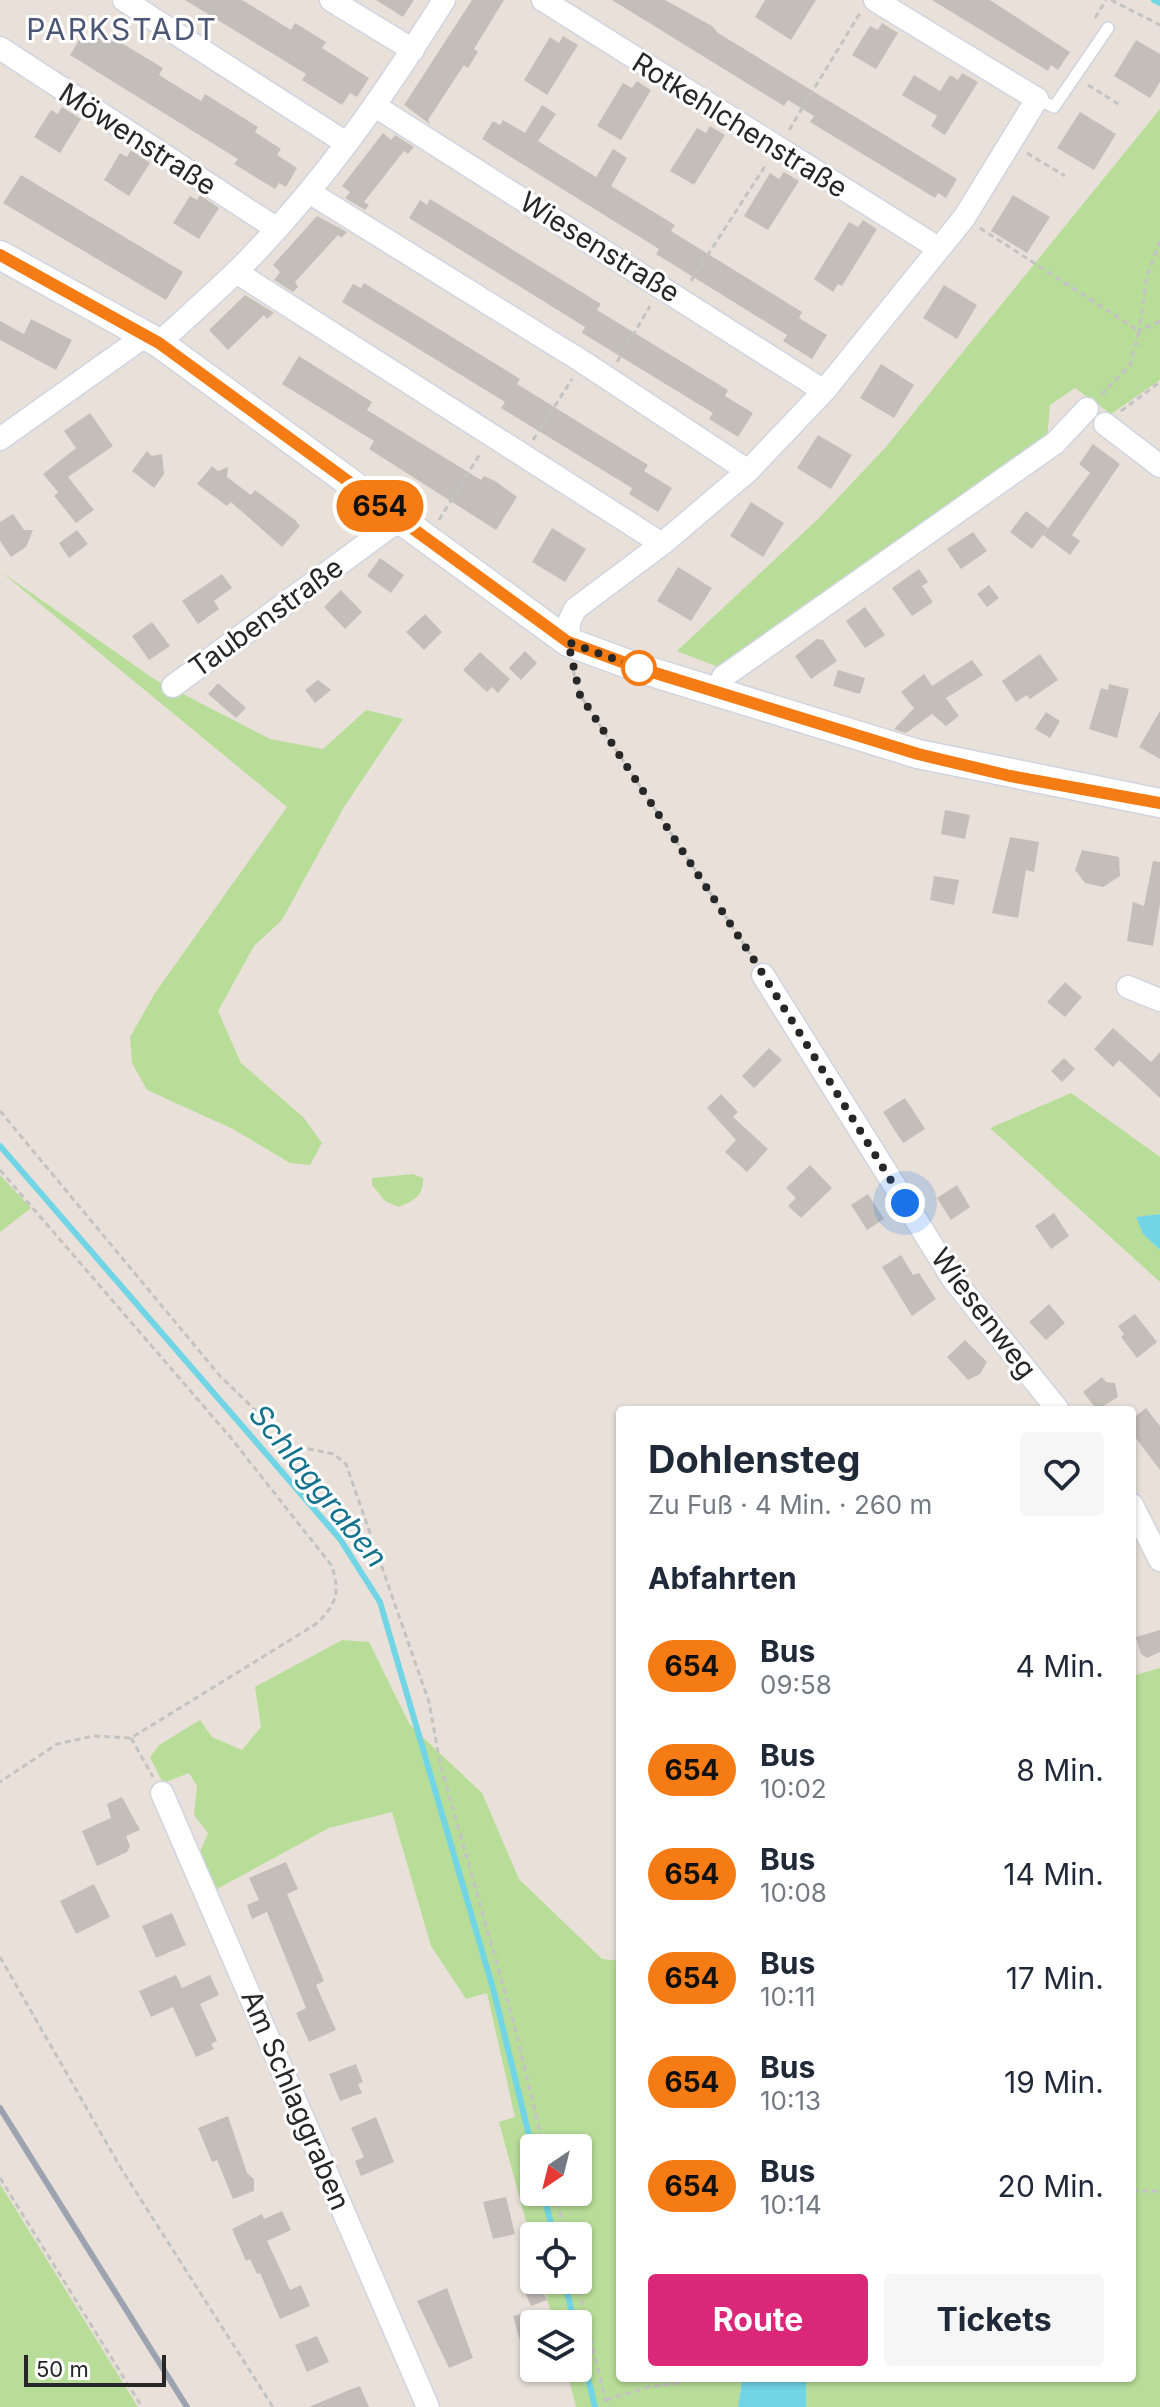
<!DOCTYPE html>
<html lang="de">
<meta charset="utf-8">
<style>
:root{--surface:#fff;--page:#f6f6f7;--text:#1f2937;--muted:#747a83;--accent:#db2777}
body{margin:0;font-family:Inter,sans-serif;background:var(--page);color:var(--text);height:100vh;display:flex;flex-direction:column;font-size:30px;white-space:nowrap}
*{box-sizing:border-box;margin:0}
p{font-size:26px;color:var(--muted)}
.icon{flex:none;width:44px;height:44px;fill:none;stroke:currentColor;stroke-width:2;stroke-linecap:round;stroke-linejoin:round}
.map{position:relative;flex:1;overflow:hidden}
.side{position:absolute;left:616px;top:1406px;width:520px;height:976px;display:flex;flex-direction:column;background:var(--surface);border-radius:8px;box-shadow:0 2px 6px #0004}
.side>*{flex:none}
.badge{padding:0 16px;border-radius:26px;font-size:28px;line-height:52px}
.needle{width:52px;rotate:215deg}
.tools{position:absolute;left:520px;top:2134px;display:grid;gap:16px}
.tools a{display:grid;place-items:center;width:72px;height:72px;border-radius:8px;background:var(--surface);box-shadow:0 2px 6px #0004;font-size:40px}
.scale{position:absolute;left:24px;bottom:20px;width:142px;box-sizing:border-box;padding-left:8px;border:4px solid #272727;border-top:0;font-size:22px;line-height:28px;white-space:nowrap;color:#272727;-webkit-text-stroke:6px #fff;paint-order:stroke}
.you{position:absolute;width:40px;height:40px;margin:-20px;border:6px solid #fff;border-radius:50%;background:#1a73e8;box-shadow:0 0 0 12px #1a73e833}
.map>.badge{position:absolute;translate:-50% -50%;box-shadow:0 0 0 4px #fff}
h2{padding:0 32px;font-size:30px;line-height:72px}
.round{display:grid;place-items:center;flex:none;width:84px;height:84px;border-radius:8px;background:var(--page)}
.headline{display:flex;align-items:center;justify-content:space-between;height:136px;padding:0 32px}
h1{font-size:38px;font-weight:700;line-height:60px}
.action{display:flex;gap:16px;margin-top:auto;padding:16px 32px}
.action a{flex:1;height:92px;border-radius:8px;background:var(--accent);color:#fff;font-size:32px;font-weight:700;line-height:92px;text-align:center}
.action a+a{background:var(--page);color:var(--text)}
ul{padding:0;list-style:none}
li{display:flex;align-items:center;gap:24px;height:104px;padding:0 32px}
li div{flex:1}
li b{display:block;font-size:30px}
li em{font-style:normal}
li .badge{min-width:88px;font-weight:700;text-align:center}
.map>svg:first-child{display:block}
</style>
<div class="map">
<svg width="1160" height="2407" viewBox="0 0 1160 2407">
<rect width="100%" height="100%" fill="#e9e1d9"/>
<!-- green -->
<path fill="#b8dd98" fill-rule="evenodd" d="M1160 109V380L1111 414 1075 388 1050 405 1047 439 721 668 677 651 818 519 885 448Z
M0 571 154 679 270 739 323 749 366 710 403 719 344 807 282 920 254 946 218 1011 241 1063 304 1118 322 1143 310 1165 290 1163 233 1129 147 1090 132 1063 130 1037 155 993 287 807Z
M1071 1093 1160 1157V1214L1137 1217 1143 1234 1160 1250V1282L990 1128Z
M413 1174 423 1178C424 1195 414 1201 399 1207L385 1201 372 1185V1178Z
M0 1175 31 1208 0 1232Z
M342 1640 369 1642 410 1725 482 1793 519 1879 602 1959 620 1961V2378H746L742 2381 738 2407H576L566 2368H578V2324H554L542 2280H578V2236H534V2251L499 2122 515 2117 487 1993 466 1999 431 1946 392 1812 329 1828 217 1889 200 1852 208 1833 194 1815 197 1786 189 1773 163 1783 150 1757 159 1745 200 1720 212 1737 242 1750 261 1727 255 1687ZM534 2148H578V2192H534Z
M1160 1668V2407H806V2378H1132V1676Z
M0 2184 138 2407H0Z"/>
<!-- water -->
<path fill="#71d5e6" d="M1160 1214V1250L1143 1234 1136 1217Z
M746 2378H806V2407H738L742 2381Z"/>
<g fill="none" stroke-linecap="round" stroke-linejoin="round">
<!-- stream -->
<path stroke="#71d5e6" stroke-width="6" d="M1154 0 1160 3
M0 1146 340 1539 380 1602 494 1992 534 2156
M543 2192 554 2236
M564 2280 575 2324
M578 2337 595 2407"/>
</g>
<!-- building -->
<path fill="#c4beb9" d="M185 0H242L291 30 295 23 326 42 322 48 369 78 357 97 350 93 342 105 302 80 306 74Z
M376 0H414L403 17Z
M472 0H504L474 49 478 52 468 68 464 65 428 120 431 125 404 105Z
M612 0H665L712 26 718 33 957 179 946 198 938 193 935 198 810 122 814 116 788 100 784 106Z
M765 0H816L791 40 755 17Z
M932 0H990L1070 52 1058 70 1051 65 1048 71Z
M882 23 898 33 876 69 852 55 870 26 878 30Z
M92 34 106 42 110 36 163 68 159 75 201 101 205 94 258 127 255 132 281 149 277 155 297 168 286 187 279 183 275 189 234 164 238 159 70 55 81 37 88 41Z
M563 36 578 45 547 95 524 80 550 37 559 43Z
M1136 40 1160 54V82L1150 98 1114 76Z
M962 73 978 82 945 135 931 126 937 116 902 95 914 75 940 91 950 75 958 80Z
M637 81 651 90 621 140 597 126 623 83 632 88Z
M542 105 556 114 538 141 596 177 613 149 627 158 611 186 675 225 671 231 802 312 799 318 827 335 812 359 783 341 787 335 656 254 659 249 482 139 493 121 500 125 503 120 525 133Z
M62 107 81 119 60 153 34 137 51 110 58 114Z
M1080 112 1116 134 1094 170 1057 148Z
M710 126 725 135 694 185 670 171 697 128 706 133Z
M383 133 391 140 395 135 414 147 408 154 404 151 364 202 369 205 365 210 345 198 350 192 342 186Z
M131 150 150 163 129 196 104 180 120 153 127 157Z
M784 172 799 181 768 230 744 216 770 173 779 179Z
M21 175 183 272 166 300 3 203Z
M200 195 219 208 199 239 173 223 190 196 197 200Z
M1013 195 1050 217 1027 253 991 231Z
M430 199 601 304 597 310 728 390 725 396 753 413 738 437 709 419 713 413 582 333 585 327 409 218 420 200 427 205Z
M317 216 347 232 341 238 338 235 295 282 298 287 293 292 274 280 280 272 273 265Z
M863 220 877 229 842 286 838 284 833 292 814 279 849 222 858 227Z
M364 283 520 379 517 384 648 465 644 471 672 488 658 512 629 494 632 488 501 408 505 402 342 302 353 284 361 288Z
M944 285 977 305 957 339 923 318Z
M245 295 274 313 267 319 264 315 228 350 209 330Z
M31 319 72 340 56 370 0 340V321L24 334Z
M299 356 372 402 367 410 481 480 484 476 495 481 517 497 496 530 369 449 374 441 282 384Z
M881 364 914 385 894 418 860 398Z
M90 413 113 446 68 477 94 510 76 523 54 496 58 492 43 474 76 448 64 431Z
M818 435 852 455 831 489 797 468Z
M1093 444 1120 464 1072 535 1080 541 1070 555 1043 535 1090 473 1079 464Z
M147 451 152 456 162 454 164 474 154 488 132 471Z
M212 466 218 471 228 467 227 477 251 495 255 490 295 520 300 526 282 547 231 502 227 506 197 484Z
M751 502 784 523 763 557 730 536Z
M1026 511 1048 528 1032 549 1010 532Z
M13 514 24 530H33L26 547 11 557 0 541V522Z
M552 528 586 549 565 582 532 562Z
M77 530 88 544 69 558 59 543Z
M973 532 987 551 961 569 947 549Z
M380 558 404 575 391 593 367 576Z
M678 567 712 588 691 621 657 601Z
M919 569 928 582 922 586 933 602 912 616 892 588Z
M222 574 232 588 214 601 219 609 198 624 182 601Z
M989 585 999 598 987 607 977 594Z
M341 590 362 612 345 629 324 607Z
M865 607 885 635 865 648 846 621Z
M425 614 442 632 424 650 406 632Z
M152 622 170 646 149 660 132 636Z
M817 639 823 640 837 661 811 679 795 656Z
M525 651 537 663 521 680 509 668Z
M480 652 510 679 498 693 492 687 487 692 463 670Z
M1040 654 1058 680 1030 699 1027 695 1016 702 1002 681Z
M972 660 983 675 946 698 959 716 946 726 932 714 906 733 894 729 914 708 901 692 924 674 932 686Z
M838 670 865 678 860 694 833 686Z
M318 680 331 690 315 703 305 690Z
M218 683 246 708 236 718 208 694Z
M1109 684 1129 689 1117 738 1089 729 1101 688 1108 690Z
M1160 711V759L1139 747Z
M1046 712 1060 721 1050 738 1035 729Z
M945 810 970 815 965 839 941 834Z
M1010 837 1039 842 1034 872 1026 870 1018 918 992 913Z
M1082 850 1119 857 1120 876 1103 887 1085 883 1075 870Z
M1153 861 1160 862V904L1153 946 1127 941 1133 902 1144 906Z
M934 876 959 880 954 905 930 900Z
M1065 982 1082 997 1065 1017 1047 1002Z
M1113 1028 1151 1062 1160 1052V1098L1119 1060 1113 1067 1094 1049Z
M769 1048 782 1060 754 1088 742 1076Z
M1064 1058 1075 1069 1062 1082 1051 1071Z
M721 1094 738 1112 733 1117 768 1149 747 1172 725 1152 736 1140 707 1108Z
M905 1098 925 1129 903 1143 883 1112Z
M810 1165 832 1188 801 1218 788 1206 796 1198 786 1188Z
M957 1185 970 1207 951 1220 937 1198Z
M868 1194 884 1219 867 1230 851 1205Z
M1054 1213 1069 1236 1051 1249 1035 1226Z
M901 1255 913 1275 919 1273 936 1299 912 1316 882 1267Z
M1049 1304 1065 1323 1046 1340 1029 1322Z
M1135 1314 1157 1342 1137 1358 1121 1337 1124 1334 1118 1326Z
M965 1340 987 1362 980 1374 968 1380 947 1357Z
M1102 1377 1106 1382 1115 1383 1118 1397 1097 1410 1083 1392Z
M1146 1408 1160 1426V1470L1132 1433V1419Z
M1160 1630V1652L1147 1658 1141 1654 1136 1637Z
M122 1797 140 1830 126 1836 130 1846 127 1852 97 1866 82 1831 111 1818 107 1804Z
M286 1862 298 1889 287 1894 324 1981 316 1985 336 2030 309 2042 296 2013 306 2008 267 1912 252 1919 247 1905 259 1900 249 1878Z
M94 1884 110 1917 76 1934 60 1901Z
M172 1913 186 1945 156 1958 142 1926Z
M176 1975 182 1988 210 1975 219 1995 200 2004 217 2041 211 2044 214 2049 196 2057 173 2007 151 2017 139 1991Z
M356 2064 363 2082 358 2084 362 2093 340 2101 329 2074Z
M228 2116 247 2173 254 2179V2191L233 2199 217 2160 212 2162 198 2128Z
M376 2117 394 2162 361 2176 355 2161 364 2157 351 2128Z
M506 2197 515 2234 493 2239 483 2202Z
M282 2211 291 2230 267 2241 290 2290 301 2285 310 2306 280 2319 260 2273 257 2274 250 2259 246 2261 232 2229 262 2214 264 2219Z
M539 2282 547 2300 531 2306 523 2288Z
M447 2288 473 2358 449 2368 417 2301Z
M534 2310V2340L521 2344 513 2316Z
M317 2336 329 2362 307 2372 295 2345Z
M360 2386 369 2407H309L349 2390Z"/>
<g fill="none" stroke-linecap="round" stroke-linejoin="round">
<defs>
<path id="service" d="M1037 99 1054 107 1108 28"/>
<path id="minor" d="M124 0 346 143
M331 0 413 50
M543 0 938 248
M0 48 277 229
M375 106 824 391
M309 192 583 362 748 471
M236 272 662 544
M159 343C185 319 211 296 236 272 317 192 384 96 444 0
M1105 424 1160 466
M0 439 146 335
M568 642 569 622 575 609 662 544 748 471 824 391 964 218 1037 99 875 0
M173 686 399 520
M720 694 723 677 1055 443 1087 409
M763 975 953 1279 1058 1410
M1128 987 1160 1000
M1132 1505 1160 1560
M162 1793 428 2407"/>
<path id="tertiary" d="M0 255 159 343 568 642 639 668 918 754 1160 803"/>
</defs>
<!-- service casing -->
<use href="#service" stroke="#cfd4e0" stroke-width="14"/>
<!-- minor casing -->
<use href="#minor" stroke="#cfd4e0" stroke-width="25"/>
<!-- tertiary casing -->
<use href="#tertiary" stroke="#cfd4e0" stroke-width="31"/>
<!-- path -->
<path stroke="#c3c3c3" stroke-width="3" stroke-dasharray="6 4" stroke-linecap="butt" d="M1111 0 1160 25
M1095 18 1106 0
M1088 85 1120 105
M789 130 860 13
M1027 153 1065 176
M980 228 1139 331 1130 365 1100 396
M1160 241 1147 276 1139 331 1160 321
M691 281 767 163
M617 362 650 306
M1121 411 1160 382
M533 440 572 379
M439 520 481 452
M573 670 580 695 753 958
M0 1111 220 1376 283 1437 299 1447 334 1454 346 1464 429 1702 440 1763 514 2024 544 2148
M0 1170 231 1438 332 1566C340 1593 337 1604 316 1624L131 1738 94 1736 57 1744 0 1782
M131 1738 153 1777
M0 1957 122 2170 273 2407
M0 2178 142 2407
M1132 2191H1160
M555 2192 566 2236
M577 2280 607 2407
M606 2400 648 2387 681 2383 688 2378"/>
<!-- service -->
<use href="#service" stroke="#fff" stroke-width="11"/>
<!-- minor -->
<use href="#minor" stroke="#fff" stroke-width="22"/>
<!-- tertiary -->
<use href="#tertiary" stroke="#fff" stroke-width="28"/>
<!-- rail -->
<path stroke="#9da2b1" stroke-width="6" d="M0 2108 187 2407"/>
</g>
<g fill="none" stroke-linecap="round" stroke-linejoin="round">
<defs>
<path id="line" d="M0 255 159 343 568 642 639 668 918 754 1010 776 1160 803"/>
</defs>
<!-- line casing -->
<use href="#line" stroke="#fff" stroke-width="18"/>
<!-- line -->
<use href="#line" stroke="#f57c14" stroke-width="12"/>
<!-- walk -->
<path stroke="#272727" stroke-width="8" stroke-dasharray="0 14.4" d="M639 668 568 642 580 695 756 963 905 1203"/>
</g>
<!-- markers -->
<circle fill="#fff" stroke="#f57c14" stroke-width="4" cx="639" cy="668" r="16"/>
<g text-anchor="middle" stroke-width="6" stroke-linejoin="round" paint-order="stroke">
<!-- street labels -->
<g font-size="28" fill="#272727" stroke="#fff">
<text transform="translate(740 125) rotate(32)" y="10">Rotkehlchenstraße</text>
<text transform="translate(138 139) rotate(33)" y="10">Möwenstraße</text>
<text transform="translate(600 247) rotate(32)" y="10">Wiesenstraße</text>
<text transform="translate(266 617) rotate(-36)" y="10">Taubenstraße</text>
<text transform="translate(984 1313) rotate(53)" y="10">Wiesenweg</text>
<text transform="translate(296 2100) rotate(67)" y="10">Am Schlaggraben</text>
</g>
<!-- neighbourhood labels -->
<g font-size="30" letter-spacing="2" fill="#4b5775" stroke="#fff">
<text x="122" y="40">PARKSTADT</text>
</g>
<!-- water labels -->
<g font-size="30" font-style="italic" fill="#15738e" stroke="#fff">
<text transform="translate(318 1486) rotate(51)" y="10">Schlaggraben</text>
</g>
</g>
</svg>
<div class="tools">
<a><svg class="needle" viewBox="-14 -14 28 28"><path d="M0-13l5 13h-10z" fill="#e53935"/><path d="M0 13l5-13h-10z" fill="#747a83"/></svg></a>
<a><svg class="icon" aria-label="locate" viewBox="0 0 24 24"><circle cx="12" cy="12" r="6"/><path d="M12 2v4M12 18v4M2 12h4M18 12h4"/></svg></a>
<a><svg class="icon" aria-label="layers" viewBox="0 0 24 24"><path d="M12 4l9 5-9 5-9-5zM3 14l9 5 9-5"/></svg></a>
</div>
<div class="scale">50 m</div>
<div class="you" style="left:905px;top:1203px"></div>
<b class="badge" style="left:380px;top:506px;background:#f57c14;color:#111">654</b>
<section class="side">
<div class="headline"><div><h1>Dohlensteg</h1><p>Zu Fuß · 4 Min. · 260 m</p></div><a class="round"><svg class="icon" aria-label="heart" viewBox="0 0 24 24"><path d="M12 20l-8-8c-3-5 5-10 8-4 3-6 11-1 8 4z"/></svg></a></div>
<h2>Abfahrten</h2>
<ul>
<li><span class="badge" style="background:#f57c14;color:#111">654</span><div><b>Bus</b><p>09:58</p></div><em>4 Min.</em></li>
<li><span class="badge" style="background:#f57c14;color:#111">654</span><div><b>Bus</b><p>10:02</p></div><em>8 Min.</em></li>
<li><span class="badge" style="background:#f57c14;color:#111">654</span><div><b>Bus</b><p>10:08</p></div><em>14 Min.</em></li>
<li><span class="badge" style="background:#f57c14;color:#111">654</span><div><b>Bus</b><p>10:11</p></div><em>17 Min.</em></li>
<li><span class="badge" style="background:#f57c14;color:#111">654</span><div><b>Bus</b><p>10:13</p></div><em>19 Min.</em></li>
<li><span class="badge" style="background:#f57c14;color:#111">654</span><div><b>Bus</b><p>10:14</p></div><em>20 Min.</em></li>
</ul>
<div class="action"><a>Route</a><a>Tickets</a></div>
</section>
</div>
